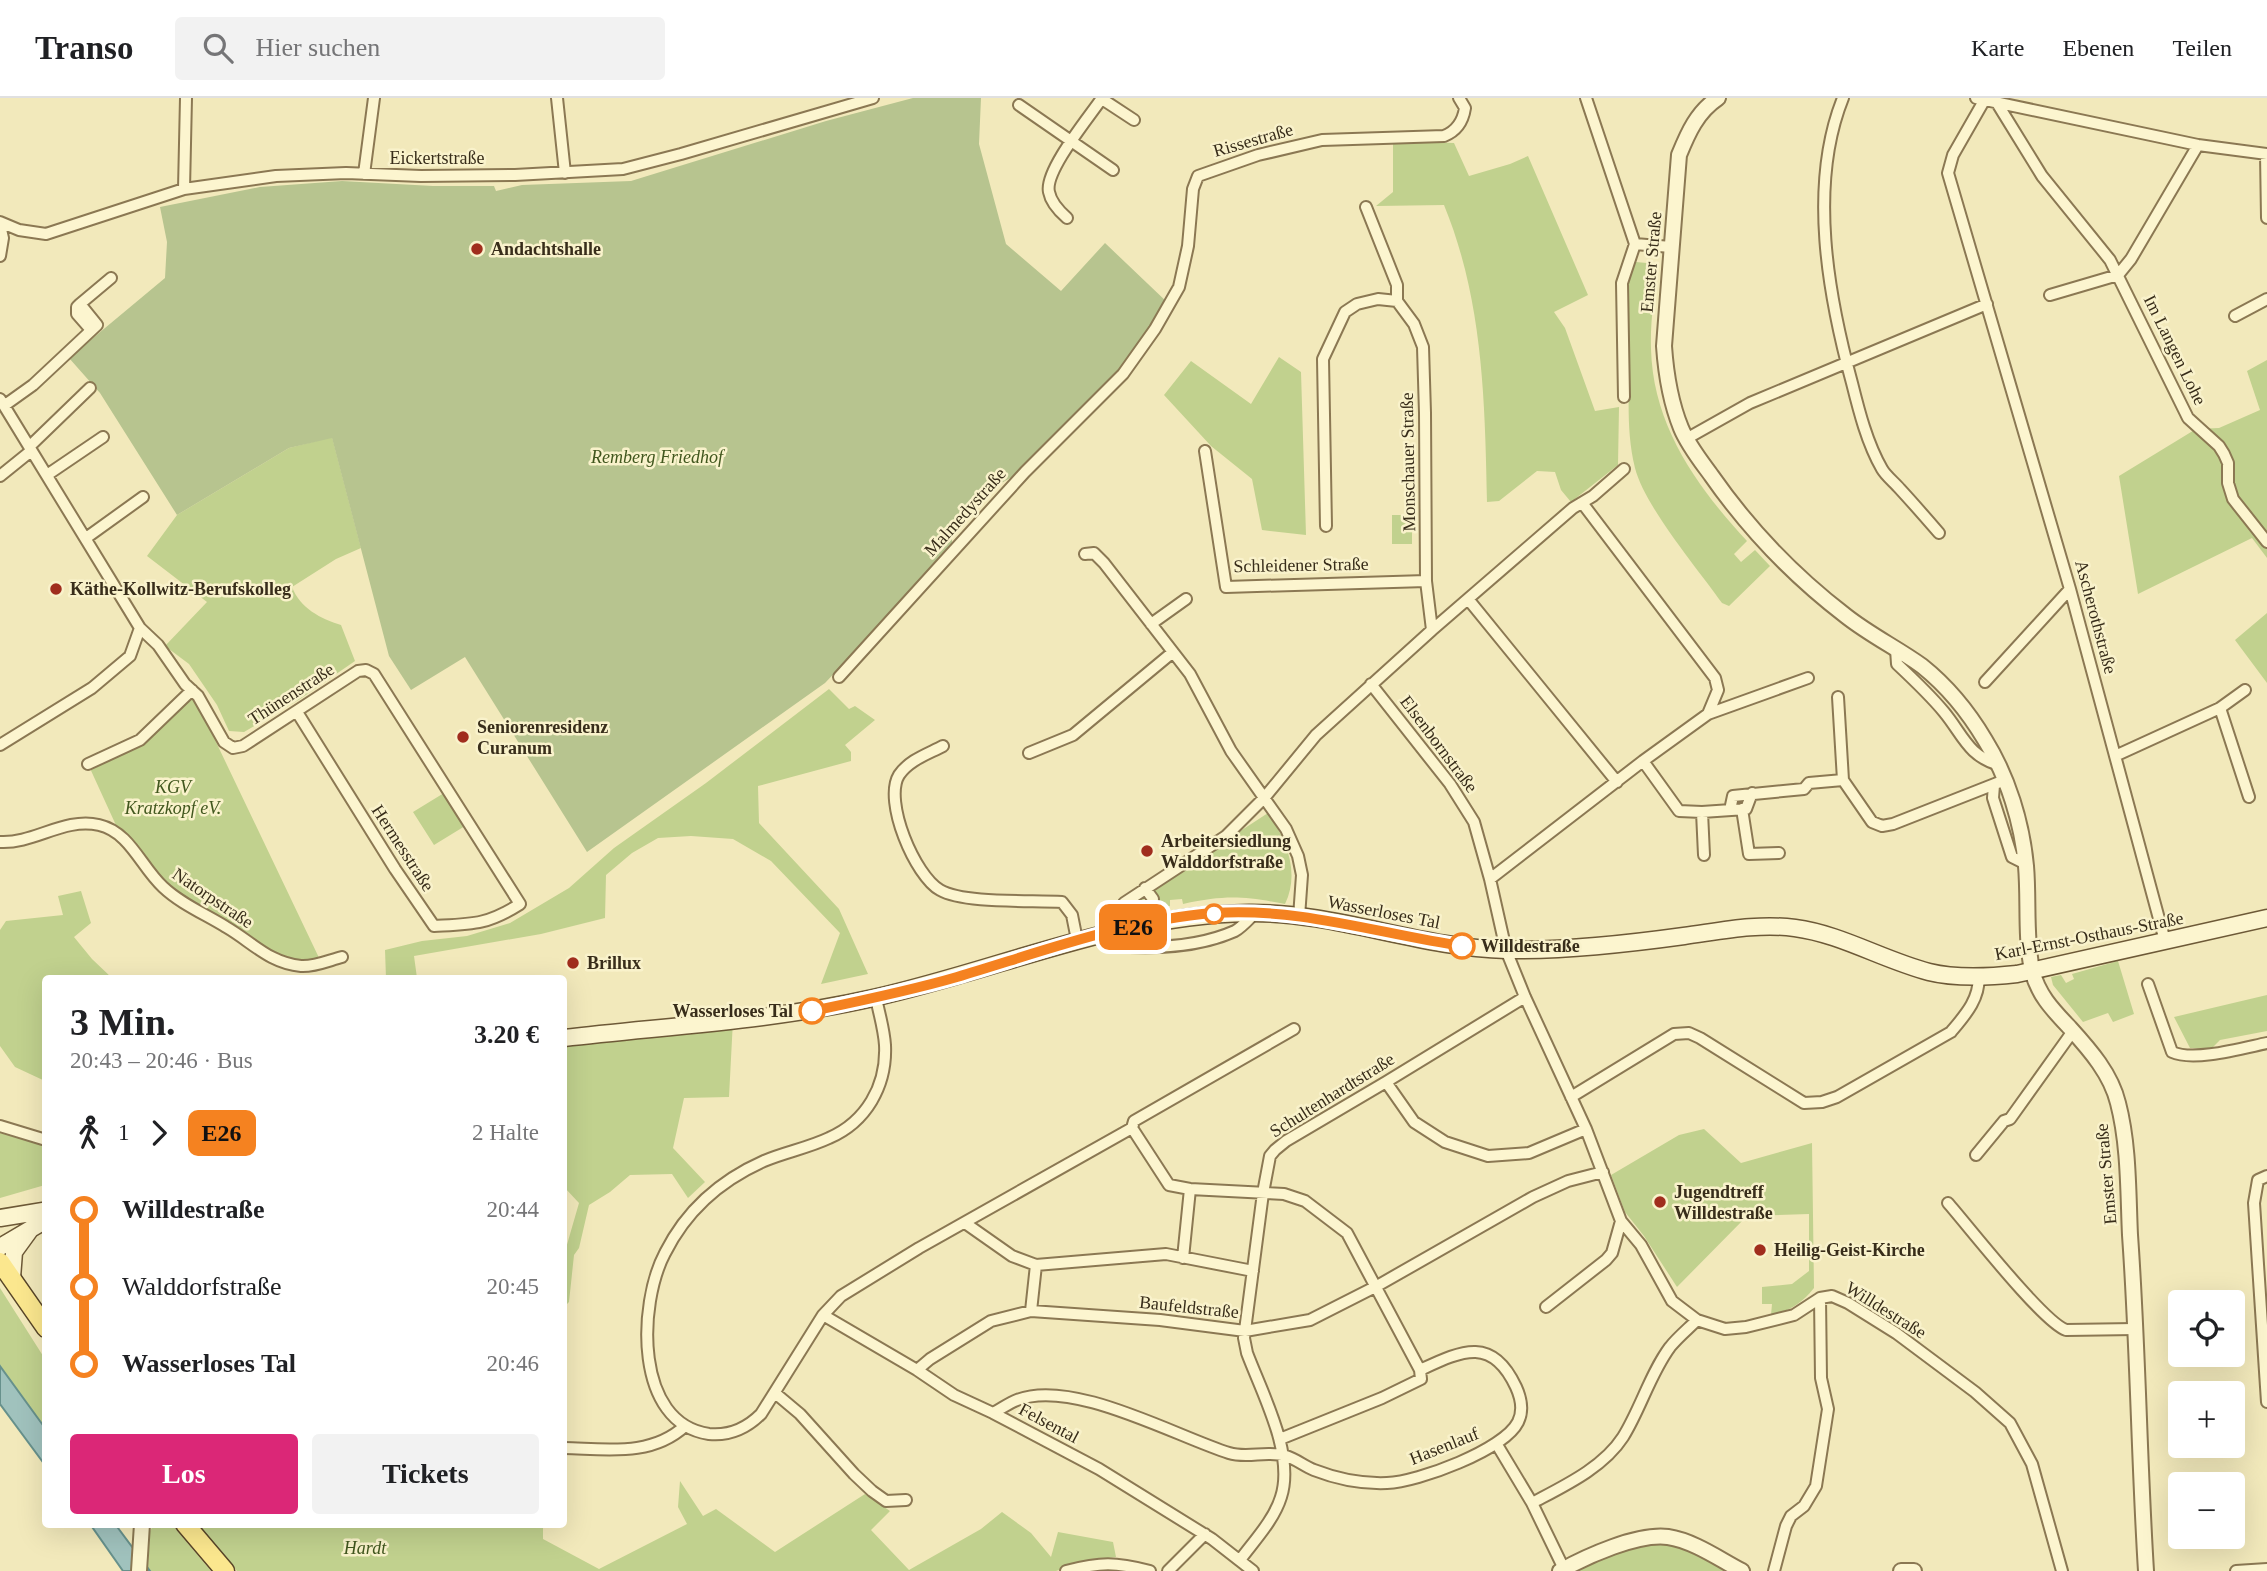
<!DOCTYPE html>
<html lang="de">
<meta charset="utf-8">
<style>
:root{--surface:#fff;--page:#f2f2f2;--text:#202124;--muted:#757577;--line:#e0e0e0;--accent:#db2777}
body{margin:0;font-family:"Times New Roman",serif;background:var(--page);color:var(--text);height:100vh;display:flex;flex-direction:column;font-size:26px;white-space:nowrap}
*{box-sizing:border-box;margin:0}
p{font-size:23px;color:var(--muted)}
.icon{flex:none;width:38px;height:38px;fill:none;stroke:currentColor;stroke-width:2;stroke-linecap:round;stroke-linejoin:round}
.map{position:relative;flex:1;overflow:hidden}
.sheet{position:absolute;left:42px;top:877px;width:525px;height:553px;display:flex;flex-direction:column;background:var(--surface);border-radius:7px;box-shadow:0 7px 28px #0002}
.sheet>*{flex:none}
.badge{padding:0 14px;border-radius:10px;font-size:24px;line-height:46px}
.buttons{position:absolute;left:2168px;top:1192px;display:grid;gap:14px}
.buttons a{display:grid;place-items:center;width:77px;height:77px;border-radius:7px;background:var(--surface);box-shadow:0 7px 28px #0002;font-size:35px}
.map>.badge{position:absolute;translate:-50% -50%;box-shadow:0 0 0 4px #fff}
.legs{display:flex;align-items:center;gap:10px;height:77px;padding:0 28px;font-size:23px}
.legs p{margin-inline-start:auto}
.overview{display:flex;align-items:center;justify-content:space-between;height:119px;padding:0 28px}
h1{font-size:38px;font-weight:700;line-height:52px}
.primary-button{display:flex;gap:14px;margin-top:auto;padding:14px 28px}
.primary-button a{flex:1;height:80px;border-radius:7px;background:var(--accent);color:#fff;font-size:28px;font-weight:700;line-height:80px;text-align:center}
.primary-button a+a{background:var(--page);color:var(--text)}
ul{padding:0 28px;list-style:none}
li{display:flex;align-items:center;gap:24px;height:77px;font-size:26px}
li i{display:grid;place-items:center;width:10px;height:100%;margin:0 9px;background:currentColor}
li i::after{content:'';width:18px;height:18px;margin:-9px;border:5px solid;border-radius:50%;background:var(--surface)}
li p{margin-inline-start:auto}
li:first-child i{background:linear-gradient(#0000 50%,currentColor 0)}
li:last-child i{background:linear-gradient(currentColor 50%,#0000 0)}
header{display:flex;align-items:center;gap:42px;box-sizing:border-box;height:98px;padding:0 35px;background:var(--surface);border-bottom:2px solid var(--line)}
header strong{font-size:33px}
nav{display:flex;gap:38px;margin-inline-start:auto;font-size:24px}
.search{width:490px;height:63px;background:var(--page);display:flex;align-items:center;gap:18px;box-sizing:border-box;padding:0 24px;border-radius:7px;color:var(--muted);font-size:26px}
.map>svg:first-child{display:block}
</style>
<header>
<strong>Transo</strong>
<div class="search"><svg class="icon" aria-label="search" viewBox="0 0 24 24"><circle cx="10" cy="10" r="6"/><path d="M15 15l6 6"/></svg>Hier suchen</div>
<nav><a>Karte</a><a>Ebenen</a><a>Teilen</a></nav>
</header>
<div class="map">
<svg width="2267" height="1473" viewBox="0 0 2267 1473">
<rect width="100%" height="100%" fill="#f2e9bb"/>
<!-- green -->
<path fill="#c1d18e" d="M1393 43 1454 45 1469 78 1510 66 1528 58 1588 197 1554 214 1565 230 1595 313 1619 309 1618 367 1571 404 1561 392 1555 374 1537 373 1499 403 1487 404C1485 303 1483 202 1444 107L1376 108 1393 94Z
M1636 164 1657 166C1655 194 1650 223 1651 251 1653 328 1697 389 1747 443L1734 456 1741 464 1755 452 1770 468 1729 508 1722 505C1698 471 1645 409 1635 370 1625 330 1630 289 1629 248 1628 220 1621 189 1636 164Z
M1279 259 1301 274 1306 437 1262 432 1252 381 1211 348 1164 297 1191 263 1251 306Z
M2267 262V460L2252 440 2138 496 2119 378 2196 331 2219 330 2260 312 2247 273Z
M332 339 361 450 336 461 292 489C300 510 321 521 341 527L355 563 300 601 244 634 229 633 217 607 189 566 165 548 207 504 147 458 177 417 289 350Z
M1392 417H1412V446H1392Z
M2267 515V585L2235 542Z
M829 591 849 611 855 608 875 622 845 647 851 654V663L758 688 759 725 839 811 868 876 821 886 840 835 771 763 733 741 691 738 658 740 632 755 606 777 605 820 541 836 414 858 417 880H386L385 852 422 843 467 838 510 825 569 790 614 750 706 685Z
M192 592 195 600 321 864 283 865 184 805 120 736 88 666 140 642Z
M444 695 465 728 434 747 413 714Z
M1268 715C1287 742 1300 775 1285 806 1242 798 1226 797 1183 806L1182 801 1170 802V808L1112 819 1138 798 1151 806 1157 802 1153 793 1156 788Z
M81 793 91 825 74 839 92 861 112 880H46L45 983 15 969 0 948V832L6 823 63 817 58 798Z
M2118 863 2134 916 2113 924 2108 915 2083 924 2053 887 2051 879 2061 877 2066 885 2074 881 2072 876Z
M2267 897V933L2220 942 2211 951 2190 950 2174 919Z
M733 922 729 999 684 1000 673 1050 705 1084 688 1100 672 1076 630 1077 610 1094 589 1107 579 1150 574 1157 569 1204 564 1209V1157L579 1105 564 1089V940Z
M1704 1031 1741 1065 1812 1045 1814 1190C1801 1206 1791 1212 1771 1217L1772 1206H1762V1189L1792 1186 1809 1173V1116L1747 1118 1677 1189 1644 1138 1625 1114 1611 1077 1679 1037Z
M0 1035 45 1044V1087L0 1100Z
M0 1190 45 1261V1330L0 1268Z
M680 1383 703 1418 716 1411 775 1454 865 1396 890 1413 871 1432 909 1472 981 1431 1002 1414 1031 1435 1051 1459 1058 1434 1113 1444 1116 1459 1090 1462 1056 1473H237L193 1426H543V1441L599 1471 687 1426 678 1409Z
M154 1426 174 1429 211 1473H150L148 1471 150 1433Z
M1637 1444H1677L1729 1473H1575Z"/>
<!-- cemetery -->
<path fill="#b7c48f" d="M913 0H981L979 46 1006 146 1061 193 1105 145 1169 206 1122 276 1023 373 985 394 952 427V452L825 585 587 754 465 559 411 592 389 558 332 340 289 350 177 417 100 295 69 260 165 180 167 144 160 109 260 89 342 83 433 88H494L496 93 522 87 631 83 826 23Z"/>
<!-- water -->
<path fill="#a0c2bd" stroke="#67918c" stroke-width="2" d="M0 1268 45 1330V1367L0 1306Z
M90 1426H115L150 1473H123Z"/>
<g fill="none" stroke-linecap="round" stroke-linejoin="round">
<defs>
<path id="minor" d="M557 0 565 75
M1586 0 1635 146 1622 185 1624 299
M1843 0C1808 87 1828 197 1852 285 1859 313 1867 345 1882 371 1886 378 1894 384 1900 391 1913 405 1926 420 1939 435
M1976 0 2198 47 2267 56
M1102 1 1134 22
M1985 1 1953 57 1948 75 2070 491 2165 843
M1997 5 2042 78 2110 162 2188 320 2219 348 2224 356 2228 365V385L2233 401 2267 444
M1019 7 1113 72
M2266 56 2267 120
M364 76 374 0
M184 91 186 0
M1366 109 1397 187V203L1414 226 1423 249 1425 315 1426 483 1432 532
M1067 120C1059 113 1051 105 1049 94 1044 73 1090 18 1102 0
M0 124 19 132 46 136 184 91 276 78 346 75 421 78 515 77 623 71 681 56 873 0
M0 127 3 140 0 158
M1635 146 1671 149
M2118 177 2131 161 2198 47
M2050 197 2118 177
M80 206 77 209V216L91 232
M2235 218 2267 201
M0 301 140 530 158 547 185 586 198 598 224 644 233 650 243 648 358 573 366 572 374 576 520 806C487 827 472 826 434 828L395 771 297 614
M5 307 33 287 97 227 80 206 111 180
M1686 341 1750 305 1987 206
M30 348 90 290
M1205 353 1226 489 1426 483
M47 377 103 339
M0 378 31 353
M1326 428 1323 261 1345 214 1357 206 1378 201 1397 203
M86 440 143 399
M1085 456 1094 455 1104 465 1190 576 1231 653 1286 731 1298 758 1302 777 1299 819
M1468 501 1617 684
M1151 526 1186 501
M1896 551 1897 566C1913 581 1930 597 1944 614 1963 637 1968 658 1999 667
M839 579 1025 374 1123 276 1155 231 1179 189 1188 148 1193 91 1198 78 1258 57 1322 42 1444 38C1457 33 1463 23 1465 10L1459 0
M1985 584 2070 491
M1371 586 1450 686 1474 724 1490 781 1506 852 1525 899 1586 1031 1621 1123 1641 1147 1672 1203 1697 1222 1725 1231 1746 1229 1794 1217 1820 1200 1832 1198 1848 1205 1896 1235 1975 1294 2010 1325 2032 1366 2062 1473
M1838 599 1843 682
M2220 610 2249 699
M1708 616 1808 580
M0 647 92 590 130 558 140 530
M943 648C928 656 909 662 899 677 883 703 915 778 940 792 964 806 1032 802 1062 804L1072 817 1077 842
M1029 655 1073 637 1173 554
M2115 658 2220 610 2245 592
M1643 663 1679 713 1702 714 1746 711 1752 695
M88 666 140 642 192 592
M1994 687 1993 700 2012 759 2026 766
M1742 711 1749 756 1779 755
M1730 712 1733 698 1804 691 1809 685 1843 682 1872 724 1882 728 1893 726 2005 682
M1702 714 1704 757
M0 744C34 746 64 719 99 727 130 734 141 769 163 789 181 806 205 816 226 829 252 844 269 865 301 868 314 869 330 862 342 859
M1490 781 1643 663 1708 616 1718 592 1715 580 1583 406
M1145 790 1153 801
M1124 805 1226 738 1265 699 1316 637 1432 532 1573 410 1593 398 1624 371
M1102 836 1112 848C1153 851 1197 850 1235 833 1242 829 1249 821 1255 815
M2148 886 2172 954C2194 964 2243 950 2267 945
M876 900C879 915 884 931 885 947 887 988 866 1024 829 1040 808 1050 785 1054 764 1063 721 1082 686 1113 665 1155 638 1206 634 1325 709 1336 730 1338 747 1330 761 1316L823 1217 841 1198 919 1150 1132 1030 1134 1023 1294 931
M1386 984 1414 1024 1445 1044 1488 1058 1529 1055 1586 1031
M1571 999 1674 936 1689 935 1700 940 1804 1005 1822 1004 1837 999 1951 934C1966 916 1979 902 1979 878
M0 1028 46 1042
M1132 1030 1169 1087 1190 1091 1284 1096 1305 1103 1347 1135 1420 1272
M1976 1057 2004 1023 2010 1021 2073 933
M2267 1078 2258 1082 2254 1105 2267 1304
M1948 1105C1969 1129 2043 1224 2066 1232L2135 1231
M965 1125 1012 1158 1036 1167 1166 1156 1253 1173
M1183 1160 1190 1091
M1546 1209 1606 1162 1612 1155 1621 1123
M1031 1213 1036 1167
M823 1217 917 1272 954 1297 993 1315 1099 1371 1212 1441 1253 1473
M917 1272 930 1261 991 1223 1031 1213 1160 1222 1245 1233 1310 1222 1377 1188 1533 1099 1568 1083 1603 1074
M775 1295 800 1316 854 1376 872 1393 886 1403 906 1402
M993 1315C1001 1311 1009 1305 1017 1302 1072 1280 1175 1338 1229 1355 1248 1361 1266 1352 1286 1358 1296 1361 1304 1368 1314 1372 1337 1381 1362 1386 1387 1385 1418 1384 1504 1352 1518 1324 1524 1312 1521 1300 1516 1289 1492 1237 1461 1253 1420 1272L1421 1281 1382 1300 1280 1341
M1496 1345 1532 1405 1564 1471
M564 1350C607 1351 651 1359 685 1328
M1532 1405C1564 1388 1603 1370 1623 1339 1641 1310 1650 1276 1670 1249 1678 1239 1688 1231 1697 1222
M1240 1462C1254 1443 1274 1422 1281 1399 1295 1356 1262 1295 1247 1255L1244 1240 1263 1095 1270 1058 1275 1052 1286 1043 1386 984 1525 899
M1066 1473C1101 1464 1115 1464 1150 1473
M1168 1473 1205 1436
M1774 1473 1786 1428 1791 1418 1804 1408 1816 1388 1828 1311 1821 1280 1820 1200
M2236 1473 2267 1471"/>
<path id="tertiary" d="M1718 0C1697 14 1688 35 1679 57L1664 248C1666 277 1670 303 1681 330 1688 347 1700 362 1711 377 1748 430 1795 479 1846 518 1870 537 1897 550 1922 568 1947 588 1969 615 1985 642 2008 679 2022 725 2026 768 2029 802 2025 838 2032 872 2038 897 2053 912 2070 930 2090 952 2111 976 2118 1005 2129 1047 2128 1094 2130 1137 2138 1249 2139 1361 2146 1473
M139 1473 142 1426
M1560 1473C1587 1458 1638 1435 1668 1439 1694 1443 1719 1461 1742 1473
M1901 1473H1914"/>
<path id="secondary" d="M564 940C667 928 771 923 873 900 999 872 1118 817 1249 815 1336 814 1419 850 1506 852 1565 853 1626 846 1684 838 1721 833 1757 825 1795 830 1841 836 1883 862 1929 874 1957 881 1989 879 2017 876L2267 820
M0 1120 43 1113
M0 1149 46 1122
M12 1180 14 1154 30 1132"/>
<path id="primary" d="M0 1164 46 1230
M185 1426 225 1473"/>
</defs>
<!-- minor casing -->
<use href="#minor" stroke="#8b7853" stroke-width="14"/>
<!-- tertiary casing -->
<use href="#tertiary" stroke="#8b7853" stroke-width="18"/>
<!-- secondary casing -->
<use href="#secondary" stroke="#6d5937" stroke-width="19"/>
<!-- primary casing -->
<use href="#primary" stroke="#584528" stroke-width="21"/>
<!-- minor -->
<use href="#minor" stroke="#fcf5cf" stroke-width="10"/>
<!-- tertiary -->
<use href="#tertiary" stroke="#fcf5cf" stroke-width="14"/>
<!-- secondary -->
<use href="#secondary" stroke="#fcf5cf" stroke-width="16"/>
<!-- primary -->
<use href="#primary" stroke="#fbe78e" stroke-width="18"/>
</g>
<g fill="none" stroke-linecap="round" stroke-linejoin="round">
<defs>
<path id="line-1" d="M812 913C860 903 909 893 957 879 1041 854 1126 822 1214 815 1298 809 1380 836 1462 848"/>
</defs>
<!-- line-1 casing -->
<use href="#line-1" stroke="#fff" stroke-width="16"/>
<!-- line-1 -->
<use href="#line-1" stroke="#f58220" stroke-width="10"/>
</g>
<!-- markers -->
<g fill="#a02d1d" stroke="#f9f2cb" stroke-width="2.5">
<circle cx="477" cy="151" r="7"/>
<circle cx="56" cy="491" r="7"/>
<circle cx="463" cy="639" r="7"/>
<circle cx="1147" cy="753" r="7"/>
<circle cx="573" cy="865" r="7"/>
<circle cx="1660" cy="1104" r="7"/>
<circle cx="1760" cy="1152" r="7"/>
</g>
<g fill="#fff" stroke="#f58220" stroke-width="3.5">
<circle cx="1214" cy="816" r="9"/>
<circle cx="1462" cy="848" r="12"/>
<circle cx="812" cy="913" r="12"/>
</g>
<g text-anchor="middle" stroke-width="5" stroke-linejoin="round" paint-order="stroke">
<!-- street labels -->
<g font-size="18" fill="#382d1a" stroke="#f9f2cb">
<text transform="translate(1253 42) rotate(-16)" y="6">Rissestraße</text>
<text x="437" y="66">Eickertstraße</text>
<text transform="translate(1651 164) rotate(-85)" y="6">Emster Straße</text>
<text transform="translate(2175 252) rotate(64)" y="6">Im Langen Lohe</text>
<text transform="translate(1408 364) rotate(-91)" y="6">Monschauer Straße</text>
<text transform="translate(965 414) rotate(-48)" y="6">Malmedystraße</text>
<text transform="translate(1301 467) rotate(-1)" y="6">Schleidener Straße</text>
<text transform="translate(2096 519) rotate(75)" y="6">Ascherothstraße</text>
<text transform="translate(291 596) rotate(-33)" y="6">Thünenstraße</text>
<text transform="translate(1439 646) rotate(53)" y="6">Elsenbornstraße</text>
<text transform="translate(403 750) rotate(57)" y="6">Hermesstraße</text>
<text transform="translate(213 800) rotate(34)" y="6">Natorpstraße</text>
<text transform="translate(1384 814) rotate(11)" y="6">Wasserloses Tal</text>
<text transform="translate(2089 838) rotate(-11)" y="6">Karl-Ernst-Osthaus-Straße</text>
<text transform="translate(1332 997) rotate(-32)" y="6">Schultenhardtstraße</text>
<text transform="translate(2106 1076) rotate(-95)" y="6">Emster Straße</text>
<text transform="translate(1189 1209) rotate(6)" y="6">Baufeldstraße</text>
<text transform="translate(1886 1212) rotate(32)" y="6">Willdestraße</text>
<text transform="translate(1049 1325) rotate(28)" y="6">Felsental</text>
<text transform="translate(1444 1348) rotate(-22)" y="6">Hasenlauf</text>
</g>
<!-- poi labels -->
<g font-size="18" font-weight="bold" fill="#382d1a" stroke="#f9f2cb" text-anchor="start">
<text x="491" y="157">Andachtshalle</text>
<text x="70" y="497">Käthe-Kollwitz-Berufskolleg</text>
<text x="477" y="635">Seniorenresidenz<tspan x="477" dy="21">Curanum</tspan></text>
<text x="1161" y="749">Arbeitersiedlung<tspan x="1161" dy="21">Walddorfstraße</tspan></text>
<text x="587" y="871">Brillux</text>
<text x="1674" y="1100">Jugendtreff<tspan x="1674" dy="21">Willdestraße</tspan></text>
<text x="1774" y="1158">Heilig-Geist-Kirche</text>
</g>
<!-- park labels -->
<g font-size="18" font-style="italic" fill="#41571e" stroke="#f9f2cb">
<text x="657" y="365">Remberg Friedhof</text>
<text x="173" y="695">KGV<tspan x="173" dy="21">Kratzkopf eV.</tspan></text>
<text x="365" y="1456">Hardt</text>
</g>
<!-- stop labels -->
<g font-size="18" font-weight="bold" fill="#382d1a" stroke="#f9f2cb" text-anchor="start">
<text x="1481" y="854">Willdestraße</text>
<text x="793" y="919" text-anchor="end">Wasserloses Tal</text>
</g>
</g>
</svg>
<div class="buttons">
<a><svg class="icon" aria-label="locate" viewBox="0 0 24 24"><circle cx="12" cy="12" r="6"/><path d="M12 2v4M12 18v4M2 12h4M18 12h4"/></svg></a>
<a>+</a>
<a>−</a>
</div>
<b class="badge" style="left:1133px;top:829px;background:#f58220;color:#111">E26</b>
<section class="sheet">
<div class="overview"><div><h1>3 Min.</h1><p>20:43 – 20:46 · Bus</p></div><b>3.20 €</b></div>
<div class="legs"><svg class="icon" aria-label="walk" viewBox="0 0 24 24"><circle cx="13" cy="4" r="2"/><path d="M13 8l-2 6 4 7M11 14l-3 7M7 12l3-4h3l4 4"/></svg>1<svg class="icon" aria-label="forward" viewBox="0 0 24 24"><path d="M9 5l7 7-7 7"/></svg><b class="badge" style="background:#f58220;color:#111">E26</b><p>2 Halte</p></div>
<ul>
<li><i style="color:#f58220"></i><b>Willdestraße</b><p>20:44</p></li>
<li><i style="color:#f58220"></i><span>Walddorfstraße</span><p>20:45</p></li>
<li><i style="color:#f58220"></i><b>Wasserloses Tal</b><p>20:46</p></li>
</ul>
<div class="primary-button"><a>Los</a><a>Tickets</a></div>
</section>
</div>
